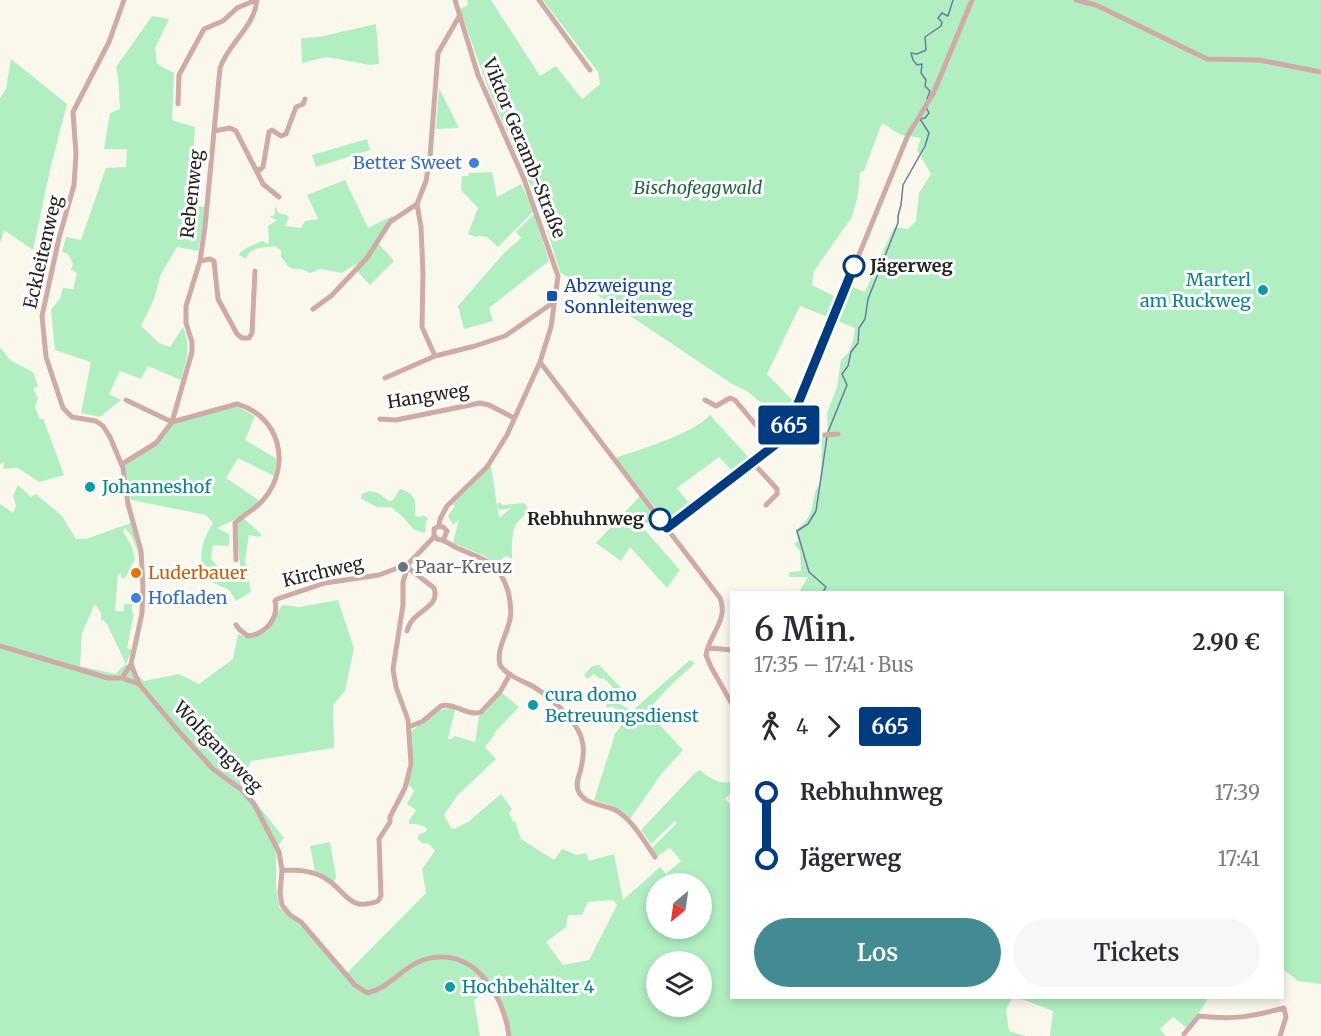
<!DOCTYPE html>
<html lang="de">
<meta charset="utf-8">
<style>
:root{--surface:#fff;--page:#f7f7f7;--text:#2b2b33;--muted:#7c7c81;--accent:#438b92}
body{margin:0;font-family:Merriweather,serif;background:var(--page);color:var(--text);height:100vh;display:flex;flex-direction:column;font-size:22px;white-space:nowrap}
*{box-sizing:border-box;margin:0}
p{font-size:20px;color:var(--muted)}
.icon{flex:none;width:33px;height:33px;fill:none;stroke:currentColor;stroke-width:2;stroke-linecap:round;stroke-linejoin:round}
.map{position:relative;flex:1;overflow:hidden}
.sheet{position:absolute;left:730px;top:591px;width:554px;height:408px;display:flex;flex-direction:column;background:var(--surface);border-radius:0px;box-shadow:0 3px 9px #0003}
.sheet>*{flex:none}
.badge{padding:0 12px;border-radius:4px;font-size:21px;line-height:39px}
.needle{width:39px;rotate:209deg}
.controls{position:absolute;left:646px;top:873px;display:grid;gap:12px}
.controls a{display:grid;place-items:center;width:66px;height:66px;border-radius:50%;background:var(--surface);box-shadow:0 3px 9px #0003;font-size:30px}
.map>.badge{position:absolute;translate:-50% -50%;box-shadow:0 0 0 3px #fff}
.legs{display:flex;align-items:center;gap:9px;height:66px;padding:0 24px;font-size:20px}
.legs p{margin-inline-start:auto}
.overview{display:flex;align-items:center;justify-content:space-between;height:102px;padding:0 24px}
h1{font-size:33px;font-weight:600;line-height:45px}
.action{display:flex;gap:12px;margin-top:auto;padding:12px 24px}
.action a{flex:1;height:69px;border-radius:36px;background:var(--accent);color:#fff;font-size:24px;font-weight:600;line-height:69px;text-align:center}
.action a+a{background:var(--page);color:var(--text)}
ul{padding:0 24px;list-style:none}
li{display:flex;align-items:center;gap:21px;height:66px;font-size:22px}
li i{display:grid;place-items:center;width:9px;height:100%;margin:0 8px;background:currentColor}
li i::after{content:'';width:15px;height:15px;margin:-8px;border:4px solid;border-radius:50%;background:var(--surface)}
li p{margin-inline-start:auto}
li:first-child i{background:linear-gradient(#0000 50%,currentColor 0)}
li:last-child i{background:linear-gradient(currentColor 50%,#0000 0)}
.map>svg:first-child{display:block}
</style>
<div class="map">
<svg width="1321" height="1036" viewBox="0 0 1321 1036">
<rect width="100%" height="100%" fill="#faf8ed"/>
<!-- green -->
<path fill="#b1efc2" fill-rule="evenodd" d="M467 0H491L540 76 556 66 582 99 600 84 598 72 543 0H1321V984L1298 981 1283 969 1282 592H799L808 577H789V572L801 571 800 551 794 544 798 541 796 530C821 511 807 498 821 482L822 437 828 436 827 413 837 387 841 359C852 353 853 340 855 328L800 306 767 374 795 403 787 425 747 391 732 384 632 317 560 272 540 207 489 91 460 9 468 5ZM882 123 901 135 921 138 917 150 931 174 919 193 916 221 908 229 894 227 865 292 848 285 842 300 812 285 814 271 852 217 858 195 860 172 864 171Z
M152 16 169 19 155 48 157 64 174 73 172 120 195 127 192 177 184 188 186 206 207 207 198 251 177 247 161 274 154 299 141 326 159 343 170 347 183 327C191 349 187 358 181 380L148 366 141 379 120 371 109 394 121 400 100 417 81 413 91 362 55 350 51 310 60 298 63 288 73 289 77 273 71 270 73 264 68 254 62 252 66 237 81 240 106 168 126 167 127 149H104L110 113 120 109 118 77 116 67Z
M376 24 379 64 370 65 327 57 302 63 301 38 319 37Z
M11 59 67 104 50 170 33 250 4 230 0 244V98L6 89Z
M439 88 459 128 436 129Z
M367 139 370 150 316 167 312 155Z
M492 172 497 197 521 184 534 211 498 247 487 237 480 236 476 237 468 234 478 208 461 190 462 176H469V173Z
M345 180 368 228 392 216 393 218 371 251 359 264 354 265 342 273 320 269 310 273 301 269H293L289 267 281 257V251L275 246C264 248 250 246 246 259L239 255C241 249 256 243 263 241L267 244 269 242 268 226 277 220 269 217 275 215V208L276 207 278 213 287 215 289 218 285 226 301 228 305 221 318 219 307 195Z
M534 214 549 261 489 308 493 321 464 329 458 306 504 253 521 238 516 232Z
M378 243 394 261 370 285 357 271Z
M0 347 10 360 33 372 38 386 33 389 38 398 35 407 40 420 43 418 64 475 39 482 18 468 3 469 4 462 0 464Z
M236 406 255 416 245 440 277 459 274 476 238 458 226 478 260 501 234 520 217 528 229 534V546L213 545 211 559C219 568 226 575 238 576L240 565 236 525 242 517 262 535 259 537 249 535 245 561 251 592 236 601 229 590 203 578C200 553 200 544 213 523L206 515 131 500 125 465 148 450 173 424Z
M710 415 752 461 735 474 719 457 677 488 692 507 671 523H667L616 458C643 448 691 435 710 415Z
M491 466 499 518 511 508 499 510 497 504 500 502 502 505 524 503 528 508C526 516 521 517 516 524 511 534 512 548 512 559L507 556C502 558 499 561 499 567L485 556 453 543 459 519 453 525 448 516 455 506 452 505Z
M18 485 31 497 36 494 62 516 76 539H86L131 523 139 556 132 537 125 528 123 531 132 547 135 559 125 578H121V573L118 575 115 611H124V604H132V612L134 614 127 648 132 650 126 664 144 681 179 674 199 684 233 659 238 634 250 638 267 632 282 605 300 607 338 600 354 648 345 691 333 705 334 748 251 761 241 784 284 838 276 848V887L279 907 298 923 345 975 426 893 422 869 435 851 429 844 422 843 418 839V835L427 831 426 827 416 824H409V821L416 810 407 804 414 791 411 787 406 784 410 770 411 732C423 722 438 704 455 710L448 739H451L455 736 475 742 479 716 486 711 502 693 519 707 494 733 495 734 485 747 496 759 457 796 444 815 451 828 454 829 468 822 501 794 512 809 509 813 513 822 515 821 521 839 554 860 562 849 577 855 586 853 589 861 614 854 623 900 660 867 666 874 681 861 670 848 656 857 651 849 677 823 675 821 651 844 641 830 694 774 700 770C710 779 719 784 732 782V793L725 798 732 807V998H1012L1006 1010 1009 1031 1026 1036H510L497 994 491 983 474 1001 480 1036H0V504L13 513 16 506 13 496ZM95 604 101 613V620H103L107 624 126 664 115 674 80 666 82 633ZM657 884H702V928H657ZM613 900 617 905 589 960 563 965 546 942 566 927 568 915H582L588 902ZM657 962H702V1006H657Z
M400 489C416 493 416 501 415 516L422 517V515L428 518 425 525 426 530 424 533 413 529 403 517 391 507H377L361 499 362 494C373 487 381 495 389 501L393 500Z
M640 496 654 514 643 528 680 570 667 588 630 547 621 561 596 543Z
M690 660 695 663 669 687 649 709 663 722 660 725 683 750 662 773 630 819 612 806 594 800 615 734 627 717 618 713 613 706 608 708 606 706 609 695H612L611 693 615 690 604 678 600 679 594 674 587 679 584 675 592 666 599 665 624 691 614 695V700L627 708 633 710Z
M330 842 336 877 334 883 315 872 310 846Z
M1019 998H1208L1200 1011 1187 1028 1173 1017 1160 1029 1166 1036H1050L1053 1011Z"/>
<g fill="none" stroke-linecap="round" stroke-linejoin="round">
<!-- stream -->
<path stroke="#667ca4" stroke-width="1.5" d="M927 99 930 91 925 86 926 80 921 73 922 64 917 65 913 60 911 53 917 54 926 50 925 37 941 26 942 22 938 18 942 13 948 16 953 0
M828 432 847 385 842 374 848 366 851 352 858 343 859 328 865 319 868 299 898 223V216L901 205 903 185 925 146 929 133 920 119 925 118 929 113 927 109
M823 592 826 587 809 572 797 531 808 524 816 511 827 437"/>
<!-- minor -->
<path stroke="#ceaba7" stroke-width="5" d="M455 0 478 75 524 179 558 276 551 327 540 362 507 435 487 467 447 506 440 519 439 526 434 529V535L437 539C445 540 449 544 457 548 484 560 498 560 508 591 510 600 512 610 510 619 507 635 496 649 500 665 507 676 523 681 534 687 547 695 559 706 569 717 585 736 586 750 580 772 578 778 576 784 578 790 584 806 605 804 617 811 634 822 644 841 655 857
M539 0 590 70
M1076 0 1096 5 1207 59 1259 60 1321 72
M178 104 179 75 204 29 223 21 237 8 256 0
M214 131 230 128 236 131 263 184 279 197
M256 169 260 170 263 167 269 132 272 130 281 136 286 134 296 107 303 104 305 99
M200 261 210 259 214 261 218 299 237 334 242 338H249L252 333 255 271
M313 309 331 296 367 258 390 222 417 204
M435 356 422 327 423 273 421 227 417 204 426 181 430 157 438 53 460 15
M540 362 720 598C729 620 709 634 706 655L711 667 732 704
M385 378 435 356 475 346 505 336 554 302
M126 400 172 422
M705 400 716 406 730 398 735 400 774 447
M380 419 396 420 480 403 489 405 514 418
M172 422 237 404C280 416 292 465 264 499 256 509 244 514 235 523L236 560
M784 438 838 434
M753 463 777 489V494L766 505
M122 464 156 443 172 422 192 352V342L186 323V306L200 261 205 227 220 68C229 42 254 28 257 0
M439 526 443 527 447 531 444 538
M667 528 784 438 908 135 933 94 972 0
M236 625 240 630 248 636C266 634 279 618 275 601L277 599 325 583 379 575 395 569 409 563 434 537
M407 631C408 628 409 625 411 622 420 609 440 606 434 588L407 567
M0 646 108 678H122L139 684
M708 648 732 650
M131 664 139 684 175 727 213 769 242 790 254 804 279 852 282 870 280 893 282 905 290 915 301 922 355 985 367 993C390 988 402 967 423 960 472 944 504 994 509 1036
M122 678 131 664 142 613 143 587 141 551 128 504 123 468 110 437 103 426 96 421 72 417 63 408 46 357 42 316 59 238 74 185 76 154 73 112 109 42 124 0
M409 727 423 721 441 706C455 702 467 717 481 712L500 692 510 674
M282 870C296 870 310 870 323 877 346 889 347 913 378 901L381 896 379 839 390 822V817L405 788 411 764 408 720 396 687 393 669 403 605V582L409 563
M1184 1034 1199 1016C1234 1020 1250 1017 1284 1008L1286 1017 1280 1036"/>
</g>
<g fill="none" stroke-linecap="round" stroke-linejoin="round">
<defs>
<path id="line-1" d="M660 519 667 528 784 438 854 266"/>
</defs>
<!-- line-1 casing -->
<use href="#line-1" stroke="#fff" stroke-width="14"/>
<!-- line-1 -->
<use href="#line-1" stroke="#003b80" stroke-width="9"/>
</g>
<!-- markers -->
<g fill="#3f7fe0" stroke="#fff" stroke-width="2">
<circle cx="474" cy="163" r="6"/>
<circle cx="136" cy="598" r="6"/>
</g>
<g fill="#fff" stroke="#003b80" stroke-width="3">
<circle cx="854" cy="266" r="10"/>
<circle cx="660" cy="519" r="10"/>
</g>
<g fill="#0f9aa8" stroke="#fff" stroke-width="2">
<circle cx="1263" cy="290" r="6"/>
<circle cx="90" cy="487" r="6"/>
<circle cx="533" cy="705" r="6"/>
<circle cx="450" cy="987" r="6"/>
</g>
<rect fill="#1a4fb4" stroke="#fff" stroke-width="2" x="546" y="290" width="12" height="12" rx="3"/>
<circle fill="#6b7280" stroke="#fff" stroke-width="2" cx="403" cy="567" r="6"/>
<circle fill="#e8710a" stroke="#fff" stroke-width="2" cx="136" cy="573" r="6"/>
<g text-anchor="middle" stroke-width="6" stroke-linejoin="round" paint-order="stroke">
<!-- street labels -->
<g font-size="18" fill="#24231f" stroke="#fff">
<text transform="translate(524 148) rotate(68)" y="6">Viktor Geramb-Straße</text>
<text transform="translate(192 194) rotate(-84)" y="6">Rebenweg</text>
<text transform="translate(43 252) rotate(-77)" y="6">Eckleitenweg</text>
<text transform="translate(428 396) rotate(-9)" y="6">Hangweg</text>
<text transform="translate(323 572) rotate(-13)" y="6">Kirchweg</text>
<text transform="translate(218 747) rotate(46)" y="6">Wolfgangweg</text>
</g>
<!-- shop labels -->
<g font-size="18" fill="#366cbe" stroke="#fff" text-anchor="end">
<text x="462" y="169">Better Sweet</text>
<text x="148" y="604" text-anchor="start">Hofladen</text>
</g>
<!-- park labels -->
<g font-size="18" font-style="italic" fill="#20673c" stroke="#fff">
<text x="698" y="194">Bischofeggwald</text>
</g>
<!-- stop labels -->
<g font-size="18" font-weight="bold" fill="#24231f" stroke="#fff" text-anchor="start">
<text x="870" y="272">Jägerweg</text>
<text x="644" y="525" text-anchor="end">Rebhuhnweg</text>
</g>
<!-- culture labels -->
<g font-size="18" fill="#0d838f" stroke="#fff" text-anchor="start">
<text x="1251" y="286" text-anchor="end">Marterl<tspan x="1251" dy="21">am Ruckweg</tspan></text>
<text x="102" y="493">Johanneshof</text>
<text x="545" y="701">cura domo<tspan x="545" dy="21">Betreuungsdienst</tspan></text>
<text x="462" y="993">Hochbehälter 4</text>
</g>
<!-- transit labels -->
<g font-size="18" fill="#164399" stroke="#fff" text-anchor="start">
<text x="564" y="292">Abzweigung<tspan x="564" dy="21">Sonnleitenweg</tspan></text>
</g>
<!-- worship labels -->
<g font-size="18" fill="#5b616d" stroke="#fff" text-anchor="start">
<text x="415" y="573">Paar-Kreuz</text>
</g>
<!-- food labels -->
<g font-size="18" fill="#c56008" stroke="#fff" text-anchor="start">
<text x="148" y="579">Luderbauer</text>
</g>
</g>
</svg>
<div class="controls">
<a><svg class="needle" viewBox="-14 -14 28 28"><path d="M0-13l5 13h-10z" fill="#e53935"/><path d="M0 13l5-13h-10z" fill="#7c7c81"/></svg></a>
<a><svg class="icon" aria-label="layers" viewBox="0 0 24 24"><path d="M12 4l9 5-9 5-9-5zM3 14l9 5 9-5"/></svg></a>
</div>
<b class="badge" style="left:789px;top:425px;background:#003b80;color:#fff">665</b>
<section class="sheet">
<div class="overview"><div><h1>6 Min.</h1><p>17:35 – 17:41 · Bus</p></div><b>2.90 €</b></div>
<div class="legs"><svg class="icon" aria-label="walk" viewBox="0 0 24 24"><circle cx="13" cy="4" r="2"/><path d="M13 8l-2 6 4 7M11 14l-3 7M7 12l3-4h3l4 4"/></svg>4<svg class="icon" aria-label="forward" viewBox="0 0 24 24"><path d="M9 5l7 7-7 7"/></svg><b class="badge" style="background:#003b80;color:#fff">665</b></div>
<ul>
<li><i style="color:#003b80"></i><b>Rebhuhnweg</b><p>17:39</p></li>
<li><i style="color:#003b80"></i><b>Jägerweg</b><p>17:41</p></li>
</ul>
<div class="action"><a>Los</a><a>Tickets</a></div>
</section>
</div>
